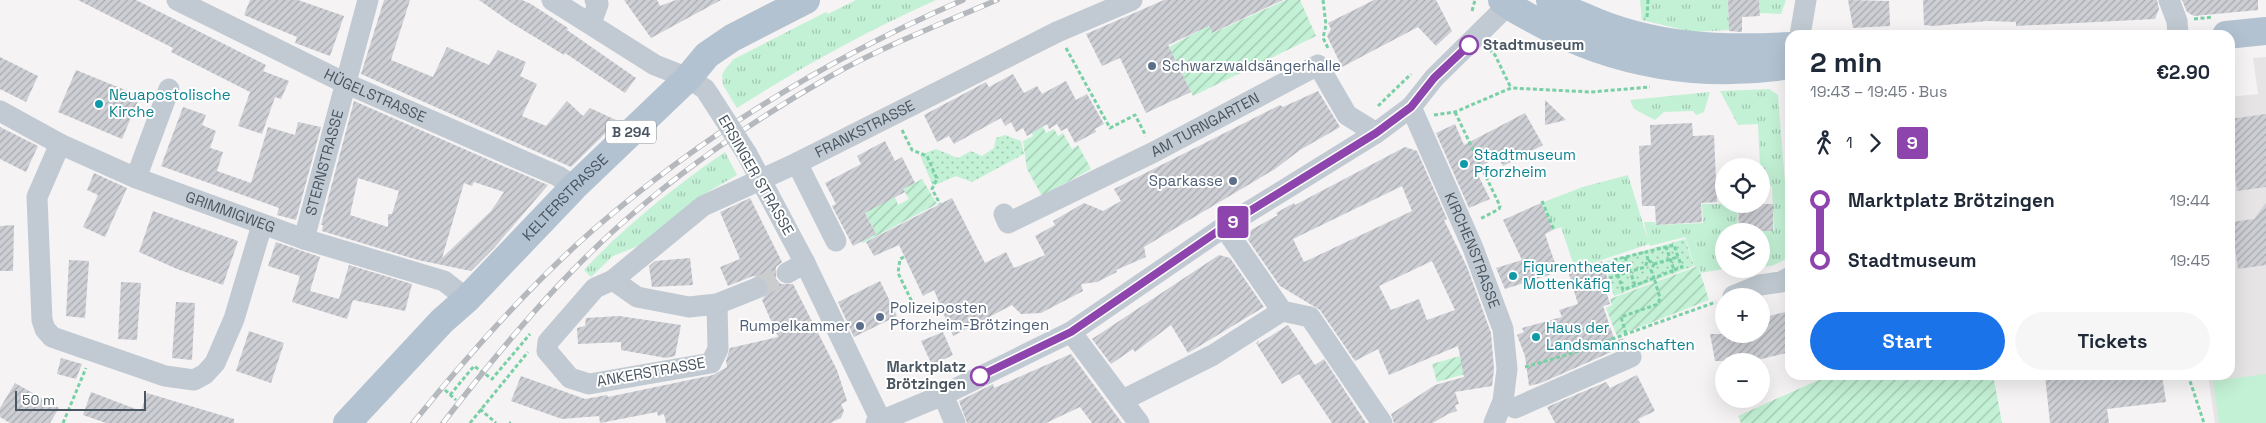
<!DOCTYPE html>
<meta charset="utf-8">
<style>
:root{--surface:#fff;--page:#f6f6f7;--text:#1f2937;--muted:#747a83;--accent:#1a73e8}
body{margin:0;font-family:"Space Grotesk",sans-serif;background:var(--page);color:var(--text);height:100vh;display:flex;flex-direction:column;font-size:19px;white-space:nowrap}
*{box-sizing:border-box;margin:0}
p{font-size:16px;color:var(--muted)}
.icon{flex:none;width:28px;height:28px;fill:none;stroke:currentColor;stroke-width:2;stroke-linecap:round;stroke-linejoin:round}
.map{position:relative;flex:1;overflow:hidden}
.details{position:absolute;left:1785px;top:30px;width:450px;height:350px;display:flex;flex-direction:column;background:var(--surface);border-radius:15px;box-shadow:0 5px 20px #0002}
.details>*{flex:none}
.badge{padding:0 10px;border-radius:4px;font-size:18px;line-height:32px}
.tools{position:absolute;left:1715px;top:158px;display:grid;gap:10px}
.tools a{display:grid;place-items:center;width:55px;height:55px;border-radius:50%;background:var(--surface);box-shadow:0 5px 20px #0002;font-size:25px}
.scale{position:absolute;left:15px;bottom:12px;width:131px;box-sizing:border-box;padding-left:5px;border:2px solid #4a5661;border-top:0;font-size:14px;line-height:18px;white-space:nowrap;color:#4a5661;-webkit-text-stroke:4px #fff;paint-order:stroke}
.map>.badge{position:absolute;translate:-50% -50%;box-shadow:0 0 0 2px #fff}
.legs{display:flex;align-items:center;gap:8px;height:55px;padding:0 25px;font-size:16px}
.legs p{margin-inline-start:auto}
.overview{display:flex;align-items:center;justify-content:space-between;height:85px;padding:0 25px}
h1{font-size:28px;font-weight:600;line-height:38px}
.button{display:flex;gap:10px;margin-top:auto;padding:10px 25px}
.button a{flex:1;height:58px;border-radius:30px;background:var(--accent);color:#fff;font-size:20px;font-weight:600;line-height:58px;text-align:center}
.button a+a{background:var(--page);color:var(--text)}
ul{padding:0 25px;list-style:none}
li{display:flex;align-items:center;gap:18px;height:60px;font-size:19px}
li i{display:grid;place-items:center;width:8px;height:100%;margin:0 6px;background:currentColor}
li i::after{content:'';width:12px;height:12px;margin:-6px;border:4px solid;border-radius:50%;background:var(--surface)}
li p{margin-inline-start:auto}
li:first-child i{background:linear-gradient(#0000 50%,currentColor 0)}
li:last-child i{background:linear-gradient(currentColor 50%,#0000 0)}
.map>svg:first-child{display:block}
</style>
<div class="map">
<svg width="2266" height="423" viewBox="0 0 2266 423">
<defs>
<pattern id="grass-tufts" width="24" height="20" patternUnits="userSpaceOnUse" patternTransform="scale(1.25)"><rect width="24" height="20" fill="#c3f1d5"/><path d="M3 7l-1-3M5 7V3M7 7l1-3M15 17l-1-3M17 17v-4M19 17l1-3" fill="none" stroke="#a0c6b0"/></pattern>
<pattern id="park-dots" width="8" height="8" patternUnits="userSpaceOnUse" patternTransform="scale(1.25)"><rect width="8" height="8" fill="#c3f1d5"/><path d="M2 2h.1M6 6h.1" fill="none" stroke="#a0c6b0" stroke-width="1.8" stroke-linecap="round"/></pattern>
<pattern id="garden-furrows" width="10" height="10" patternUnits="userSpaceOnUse" patternTransform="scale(1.25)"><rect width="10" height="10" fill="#c3f1d5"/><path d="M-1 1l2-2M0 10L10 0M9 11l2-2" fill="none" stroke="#a0c6b0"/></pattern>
<pattern id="building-hatch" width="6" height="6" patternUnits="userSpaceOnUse" patternTransform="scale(1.25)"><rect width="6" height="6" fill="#cdcfd5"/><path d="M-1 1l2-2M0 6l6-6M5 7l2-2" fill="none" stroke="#a8abb0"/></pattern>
</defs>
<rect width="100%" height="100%" fill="#f5f3f3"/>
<!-- education -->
<path fill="#e6e4e5" d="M2266 57V423H2215L2208 375H2230V97L2258 94 2253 58Z"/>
<!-- grass -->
<path fill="url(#grass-tufts)" d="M856 0H936C865 32 803 66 737 108L723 85 722 75 726 68 734 59 826 12 828 14Z
M1640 0H1728L1729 30 1692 32 1642 20Z
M1759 0H1786L1781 14 1760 13Z
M1769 89 1778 95 1790 245 1785 259C1777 264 1771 268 1761 266V231H1774L1772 186H1761L1758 124 1738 125 1720 91Z
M1710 92 1704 112 1696 115 1693 111 1664 112 1655 120 1634 109 1630 100Z
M725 152 737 175 699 197 656 239 613 256 591 277 584 270C626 225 674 187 725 152Z
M1628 175 1648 240 1644 222H1655L1656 225 1703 223 1702 204H1737L1738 231H1724V253L1719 254 1723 269 1701 273 1698 266 1695 267 1685 237 1650 246 1649 244 1575 269 1561 227 1553 230 1541 203 1583 187Z"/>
<!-- park -->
<path fill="url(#park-dots)" d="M1005 135 1021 141 1024 154 972 182 956 176 933 186 920 155 936 149 958 158 971 151 982 156 994 148 996 138Z
M1685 239 1694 266 1614 296 1604 262Z"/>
<!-- garden -->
<path fill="url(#garden-furrows)" d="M1286 0H1300L1316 36 1193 96 1169 47 1208 26 1213 33Z
M1041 123 1046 133 1054 129 1058 136 1063 133 1072 149 1078 145 1091 169 1042 196 1027 169 1023 141 1033 136 1030 129Z
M922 179 937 204 863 243 859 235 873 228 865 212 895 197 898 205 909 199 903 189Z
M1698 266 1709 300 1617 336 1606 308 1612 305 1610 299Z
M1460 356V359L1466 358 1472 372 1437 382 1432 364Z
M1830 375H1993L2002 423H1741L1738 416Z"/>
<!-- pitch -->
<path fill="#c3f1d5" d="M2266 374V423H2219L2213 381Z"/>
<!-- building -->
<path fill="url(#building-hatch)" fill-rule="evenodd" d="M78 0H136L266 65 263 71 289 81 281 99 275 97 262 134 238 126 250 92 171 52 173 48Z
M250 0H298L344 16 330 56 295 43 297 37 244 15Z
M384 0H410L391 60 433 77 447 47 489 65 498 50 526 62 520 76 537 84 522 116 546 126 567 101 583 116 590 108 618 121 571 167 361 74Z
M479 0H522L531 4 568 28 567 30 636 78 625 93 565 53 564 55 510 22Z
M624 0H657L660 6 676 0H721L651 38Z
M1164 0H1283L1212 33 1209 26 1168 45 1191 92 1146 113 1120 58 1102 66 1086 34Z
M1374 0H1436L1452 31 1436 46 1418 27 1342 67 1327 36 1331 29 1328 23Z
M1728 0H1759L1760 16 1742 17V32L1729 31Z
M1848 0 1889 1 1890 26 1853 28Z
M1923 0H2157L2159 9 2155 19 2016 26V22L1988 21 1933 26 1924 25Z
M2182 0H2258V10L2194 16 2187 12Z
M0 57 38 76 26 102 0 89Z
M76 70 140 96 122 139 58 112Z
M1013 74 1024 93 1037 86 1042 94 1066 81 1076 100 1087 94 1104 124 1095 129 1096 132 1075 143 1067 128 1061 131 1057 124 1049 129 1047 124 1027 136 1023 128 1016 132 1011 122 1005 126 1001 118 954 144 949 136 937 142 924 115 986 82 989 87Z
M1318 91 1340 127 1300 150 1275 169 1144 247 1146 257 1116 270 1117 272 1097 282 1081 284 1083 291 1041 313 1021 314 1012 305 953 336 934 290 923 296 899 245 874 256 866 242 952 198 985 263 1006 252 1014 268 1045 255 1035 236 1055 225 1053 221 1084 203 1103 211 1121 201 1114 189 1280 105 1283 107Z
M1545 100 1566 120 1545 125Z
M354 101 503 166 548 185 494 248 471 271 418 260 322 231 323 225H321ZM358 178 399 191 392 214H388V227L350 215ZM474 182 504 192 491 211 442 258 464 183 472 186Z
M183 107 206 115 202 125 216 131 210 148 223 152 217 171 251 183 268 127 295 135 298 122 321 127 296 220 277 215 279 208 161 166Z
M1525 113 1543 145 1503 166 1498 157 1475 169 1490 199 1469 208 1436 133 1455 124 1464 145Z
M2266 114V187L2237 191 2230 138V119Z
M1692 123 1693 136 1714 135 1717 202 1701 203 1702 222 1656 225 1655 206H1642L1639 146 1651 145 1650 125Z
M0 127 38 146 26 172 0 159Z
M885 141 895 161 902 157 915 183 903 189 905 192 865 213 876 234 853 246 832 206 836 204 825 183 861 164 857 156Z
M1405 147 1417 151 1447 219 1444 220 1467 267 1491 333 1494 369 1492 386 1455 392 1459 404 1455 405 1457 411 1448 414 1433 423H1394L1391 414 1435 385 1464 377 1458 346 1389 375 1378 349 1355 361 1320 310 1280 286 1244 234 1278 215 1276 213 1294 203 1295 205ZM1402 186 1412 211 1304 262 1293 239ZM1432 261 1455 310 1427 320 1419 299 1391 310 1379 286Z
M94 173 127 188 105 237 83 227 98 195 87 190Z
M750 198 782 262 776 267V279L781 284H793L837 370 847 401 841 404 844 411 841 418 830 423H666L664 414 658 416 657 412 600 423 599 416 562 419 511 401 521 376 585 399 607 395 608 397 713 375 727 367 726 361 730 348 778 337 762 300 769 290 765 279 753 276 728 286 720 267 740 259 720 212Z
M1541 203 1553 230 1545 234 1558 272 1505 289 1496 268 1522 260 1503 220Z
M2266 203V265L2238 269 2231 222 2254 219Z
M1738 204H1773V231H1739Z
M153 211 238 241 223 285 177 269 139 252Z
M14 225 13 271H0V226Z
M276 242 320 257 310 291 339 299 349 265 412 284 405 311 353 300 347 319 292 302 300 276 268 266Z
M1219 255 1230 258 1264 307 1188 353 1171 325 1135 352 1133 349 1111 364 1092 339Z
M690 258 693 285 652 287 649 266 655 261Z
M69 260 89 261 85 318 66 316Z
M1602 261 1609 283 1604 285 1610 304 1603 306 1615 341 1623 338 1625 346 1541 383 1529 386 1525 356 1517 335 1524 332 1522 328 1562 317 1559 310 1578 304 1568 271Z
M880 281 897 316 854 337 838 302Z
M121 282 141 283 137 340 118 339Z
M176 302 195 303 192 360 172 358Z
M1785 312 1790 328V352L1753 361H1715L1710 334H1761V318Z
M619 316 681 325 675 356 666 358 621 350V342L578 344 577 328 585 326 586 318Z
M1288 325 1315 365 1324 359 1366 423H1332L1299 374 1282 384 1256 343 1259 340 1258 344Z
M249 331 284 343 271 383 236 371Z
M943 332 953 355 932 365 921 341Z
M1071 354 1122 423H1092L1080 407 1046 423H967L959 401 993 384 994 388Z
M61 358 82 364 76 379 57 374Z
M1637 375 1655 411 1638 419 1640 423H1555L1547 407 1606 382 1610 388Z
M2045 375H2162L2166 402 2107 409 2109 423H2050Z
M15 383 59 408 50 423H10L0 417V408Z
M91 392 141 411 147 393 234 419V423H106L83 415Z"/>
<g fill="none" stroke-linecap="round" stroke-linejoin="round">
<!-- minor-tunnel -->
<path stroke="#caccce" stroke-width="21" stroke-dasharray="21 11" stroke-linecap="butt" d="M757 288 787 273"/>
<!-- path -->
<path stroke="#7ad0a6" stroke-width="3" stroke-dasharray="4 2.5" stroke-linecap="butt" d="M1323 0 1326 25 1323 38 1329 50
M1472 11 1475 0
M1647 17 1648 0
M2194 19 2213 17
M1066 48 1110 128 1135 115 1146 136
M1489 49 1495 55 1511 88
M1378 106 1411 74
M1455 112 1500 206 1499 209 1480 219
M1434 115 1455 112 1511 88 1591 92 1650 87
M902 130 912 150 927 156 937 179 932 189 940 204
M1542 201 1554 230
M904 257 900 259 898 273 915 308
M1625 257 1635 285
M1648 260 1646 252 1666 247
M1674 270 1682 267 1678 257
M1609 278 1645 267 1648 260 1654 264 1678 257 1674 245 1666 247 1674 270 1654 278 1651 270 1654 264
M1626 334 1621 317 1658 304 1660 298 1654 278 1623 290 1613 260 1646 252
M1525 367 1573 353 1716 302
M2188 375 2204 423
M445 390 456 400
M450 395 474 366 492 379 530 334
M480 409 496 423
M63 423 86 368
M470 423 528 352
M509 423H511"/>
<!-- minor -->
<g stroke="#c1cad2" stroke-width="21">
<path id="s1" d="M177 0 345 83 558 176 574 187"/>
<path d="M552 0 655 65 688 78 705 89 709 95"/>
<path d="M2169 0 2177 21 2178 35"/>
<path d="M591 23 598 4 595 0"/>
<path d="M1800 35 1806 0"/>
<path id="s2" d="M1411 107 1473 248 1503 329 1507 369 1503 401 1494 423"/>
<path id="s3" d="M0 111 60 144 136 178 304 239 444 281 467 299"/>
<path d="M60 144 37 197 42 320 45 329 52 337 165 376 194 380 205 374 215 363 234 319 262 225"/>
<path d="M747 154 805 263 881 421"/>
<path d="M797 163 836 241"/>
<path d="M136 178 169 89"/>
<path id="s4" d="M1004 214 1008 223 1154 152 1318 65 1347 115 1376 133"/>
<path d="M1224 227 1282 311 1310 317 1382 423"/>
<path id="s5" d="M304 239 368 0"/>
<path d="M787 273 805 263"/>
<path d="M613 280 637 297 689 307 717 304 757 288"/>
<path d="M1733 296 1760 285 1781 282 1790 277"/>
<path id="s6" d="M717 304 718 349 711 363 589 384 570 378 547 351 548 342 595 288 613 280 703 206 797 163 1057 32 1132 0"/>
<path d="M1071 332 1139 423"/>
<path d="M943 395 955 423"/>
<path d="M1123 400 1213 355 1282 311"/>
<path d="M1515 408 1631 357"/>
<path d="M876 423 943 395 1071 332 1224 227 1376 133 1411 107 1434 78 1513 0"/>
</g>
<!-- major -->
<g stroke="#b3c2d1" stroke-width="28">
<path d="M1502 0C1512 9 1526 15 1538 22 1614 65 1704 79 1790 65"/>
<path d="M1550 0C1561 8 1575 13 1587 18 1652 47 1720 50 1790 46"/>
<path d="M2226 35 2266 31"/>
<path id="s7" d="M347 423 442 321 467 299 574 187 688 78 707 55 732 38 806 0"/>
</g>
<defs>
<path id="rail" d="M413 423C468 355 527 288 593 230 704 134 829 58 963 0
M443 423C501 348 564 272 636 211 695 160 761 116 829 77 882 47 940 24 997 0"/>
</defs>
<!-- rail casing -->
<use href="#rail" stroke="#b5b8bd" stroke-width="5.5"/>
<!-- rail -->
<use href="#rail" stroke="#fff" stroke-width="4" stroke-dasharray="11" stroke-linecap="butt"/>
<!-- minor-bridge -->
<path stroke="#c1cad2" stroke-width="21" d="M709 95 747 154"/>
</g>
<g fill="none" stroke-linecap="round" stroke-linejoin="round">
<defs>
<path id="line-1" d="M980 376 1071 332 1224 227 1376 133 1411 107 1434 78 1469 45"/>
</defs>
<!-- line-1 casing -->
<use href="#line-1" stroke="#fff" stroke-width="11"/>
<!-- line-1 -->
<use href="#line-1" stroke="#8e44ad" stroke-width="8"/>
</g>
<!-- markers -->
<g fill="#fff" stroke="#8e44ad" stroke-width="2.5">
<circle cx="1469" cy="45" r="9"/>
<circle cx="980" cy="376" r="9"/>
</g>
<g fill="#5c6f8a" stroke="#fff" stroke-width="2">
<circle cx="1152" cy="66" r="5"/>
<circle cx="1233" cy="181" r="5"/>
<circle cx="880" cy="317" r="5"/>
<circle cx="860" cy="326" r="5"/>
</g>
<g fill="#0f9aa8" stroke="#fff" stroke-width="2">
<circle cx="99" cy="104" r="5"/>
<circle cx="1464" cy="164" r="5"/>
<circle cx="1513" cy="276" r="5"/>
<circle cx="1536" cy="337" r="5"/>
</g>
<g text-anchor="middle" stroke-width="4" stroke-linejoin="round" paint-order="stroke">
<!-- shield labels -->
<rect fill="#fff" stroke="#808990" stroke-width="1" x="606" y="120.5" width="50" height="23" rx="4"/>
<g font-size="14" font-weight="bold" fill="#4a5661">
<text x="631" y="137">B 294</text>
</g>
<!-- stop labels -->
<g font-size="15" font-weight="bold" fill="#4a5661" stroke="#fff" text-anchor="start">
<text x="1483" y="50">Stadtmuseum</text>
<text x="966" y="372" text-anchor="end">Marktplatz<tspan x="966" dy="17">Brötzingen</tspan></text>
</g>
<!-- service labels -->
<g font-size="15" fill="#4e5e75" stroke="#fff" text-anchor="start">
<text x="1162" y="71">Schwarzwaldsängerhalle</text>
<text x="1223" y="186" text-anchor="end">Sparkasse</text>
<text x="890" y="313">Polizeiposten<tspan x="890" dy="17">Pforzheim-Brötzingen</tspan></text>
<text x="850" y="331" text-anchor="end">Rumpelkammer</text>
</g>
<!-- culture labels -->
<g font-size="15" fill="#0d838f" stroke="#fff" text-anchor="start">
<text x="109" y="100">Neuapostolische<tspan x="109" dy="17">Kirche</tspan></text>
<text x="1474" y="160">Stadtmuseum<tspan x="1474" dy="17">Pforzheim</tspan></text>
<text x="1523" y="272">Figurentheater<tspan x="1523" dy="17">Mottenkäfig</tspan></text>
<text x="1546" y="333">Haus der<tspan x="1546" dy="17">Landsmannschaften</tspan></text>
</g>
<!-- street labels -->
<g font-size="15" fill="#4a5661" stroke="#fff">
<text dy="5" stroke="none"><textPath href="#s1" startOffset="220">HÜGELSTRASSE</textPath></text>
<text dy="5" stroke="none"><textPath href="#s4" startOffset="230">AM TURNGARTEN</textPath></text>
<text dy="5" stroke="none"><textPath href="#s6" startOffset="636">FRANKSTRASSE</textPath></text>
<text dy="5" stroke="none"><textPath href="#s5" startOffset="79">STERNSTRASSE</textPath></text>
<text transform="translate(756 175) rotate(60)" y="5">ERSINGER STRASSE</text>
<text dy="5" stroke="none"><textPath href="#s7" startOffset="314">KELTERSTRASSE</textPath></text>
<text dy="5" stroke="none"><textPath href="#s3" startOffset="252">GRIMMIGWEG</textPath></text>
<text dy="5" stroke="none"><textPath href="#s2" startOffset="156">KIRCHENSTRASSE</textPath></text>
<text transform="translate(651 372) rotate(-10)" y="5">ANKERSTRASSE</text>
</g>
</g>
</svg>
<div class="tools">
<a><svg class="icon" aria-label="locate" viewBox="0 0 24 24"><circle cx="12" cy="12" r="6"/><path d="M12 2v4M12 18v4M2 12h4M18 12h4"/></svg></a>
<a><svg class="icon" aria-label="layers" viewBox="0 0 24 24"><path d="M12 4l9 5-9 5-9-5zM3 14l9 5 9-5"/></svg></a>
<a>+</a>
<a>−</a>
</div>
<div class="scale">50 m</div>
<b class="badge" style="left:1233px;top:222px;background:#8e44ad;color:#fff">9</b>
<section class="details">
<div class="overview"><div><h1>2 min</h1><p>19:43 – 19:45 · Bus</p></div><b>€2.90</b></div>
<div class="legs"><svg class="icon" aria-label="walk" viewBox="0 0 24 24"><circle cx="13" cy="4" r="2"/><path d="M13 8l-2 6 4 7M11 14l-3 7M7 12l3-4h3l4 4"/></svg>1<svg class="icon" aria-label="forward" viewBox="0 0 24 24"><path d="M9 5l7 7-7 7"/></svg><b class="badge" style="background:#8e44ad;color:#fff">9</b></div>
<ul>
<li><i style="color:#8e44ad"></i><b>Marktplatz Brötzingen</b><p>19:44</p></li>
<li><i style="color:#8e44ad"></i><b>Stadtmuseum</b><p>19:45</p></li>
</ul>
<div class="button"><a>Start</a><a>Tickets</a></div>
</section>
</div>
